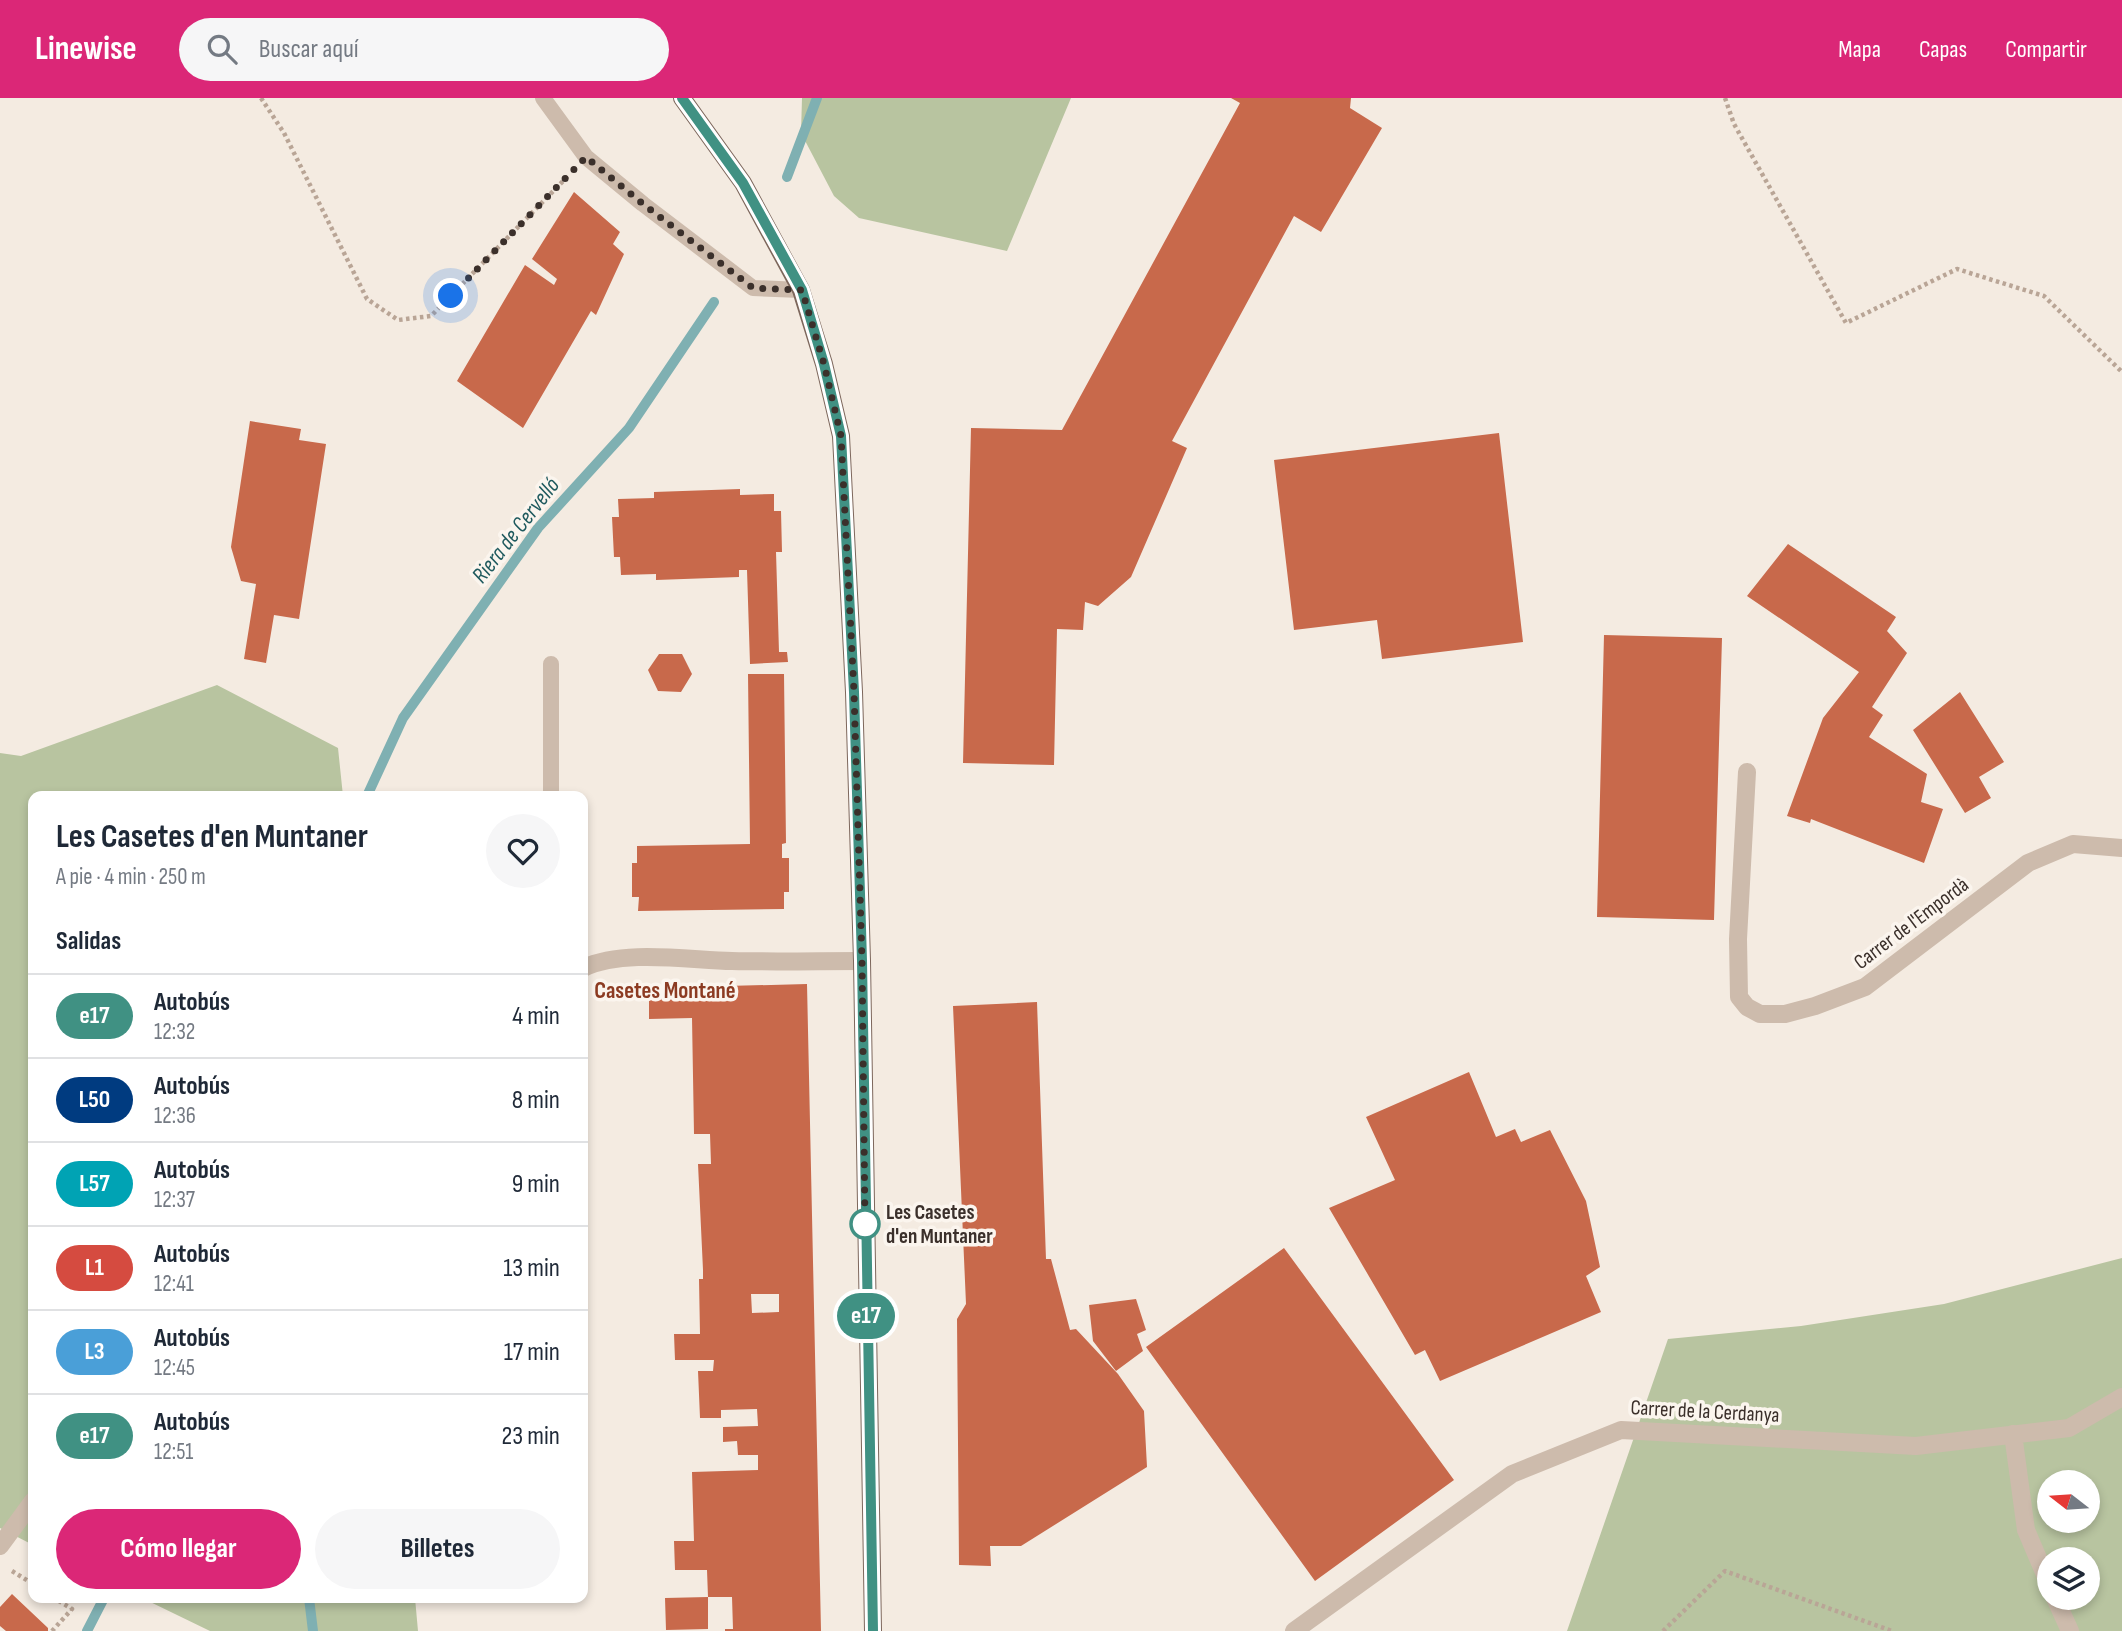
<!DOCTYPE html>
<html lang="es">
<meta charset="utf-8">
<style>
:root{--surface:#fff;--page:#f6f6f7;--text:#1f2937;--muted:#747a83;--line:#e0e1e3;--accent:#db2777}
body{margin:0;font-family:"Sofia Sans Condensed",sans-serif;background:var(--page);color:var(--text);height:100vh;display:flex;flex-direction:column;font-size:26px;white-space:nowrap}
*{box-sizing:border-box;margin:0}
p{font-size:23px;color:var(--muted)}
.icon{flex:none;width:38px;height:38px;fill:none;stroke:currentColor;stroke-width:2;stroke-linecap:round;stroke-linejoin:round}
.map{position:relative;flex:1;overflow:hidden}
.panel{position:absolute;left:28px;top:693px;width:560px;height:812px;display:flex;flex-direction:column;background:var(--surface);border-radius:14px;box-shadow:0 4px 10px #0003}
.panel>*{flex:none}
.badge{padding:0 14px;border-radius:23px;font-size:24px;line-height:46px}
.needle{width:46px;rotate:287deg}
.controls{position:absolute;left:2037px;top:1372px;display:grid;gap:14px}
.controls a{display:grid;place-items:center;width:63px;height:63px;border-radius:50%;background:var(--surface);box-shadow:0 4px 10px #0003;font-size:35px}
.you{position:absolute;width:35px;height:35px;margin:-18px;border:5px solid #fff;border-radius:50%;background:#1a73e8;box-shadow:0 0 0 10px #1a73e833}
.map>.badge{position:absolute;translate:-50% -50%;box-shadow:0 0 0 4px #fff}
h2{padding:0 28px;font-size:26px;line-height:63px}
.round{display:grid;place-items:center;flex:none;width:74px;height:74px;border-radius:37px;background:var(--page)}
.overview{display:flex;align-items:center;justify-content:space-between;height:119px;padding:0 28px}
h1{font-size:33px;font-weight:700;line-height:52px}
.primary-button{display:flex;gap:14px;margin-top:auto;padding:14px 28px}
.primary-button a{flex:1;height:80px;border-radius:42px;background:var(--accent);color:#fff;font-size:28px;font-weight:700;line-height:80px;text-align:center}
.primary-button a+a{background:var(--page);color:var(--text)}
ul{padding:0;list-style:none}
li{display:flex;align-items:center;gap:21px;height:84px;padding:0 28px;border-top:2px solid var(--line)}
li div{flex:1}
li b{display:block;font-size:26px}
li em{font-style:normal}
li .badge{min-width:77px;font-weight:700;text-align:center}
header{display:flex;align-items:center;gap:42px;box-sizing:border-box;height:98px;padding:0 35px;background:var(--accent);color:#fff}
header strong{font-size:33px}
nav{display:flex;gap:38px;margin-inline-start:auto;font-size:24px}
.search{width:490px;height:63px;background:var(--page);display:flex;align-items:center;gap:18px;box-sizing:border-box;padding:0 24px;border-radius:38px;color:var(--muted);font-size:26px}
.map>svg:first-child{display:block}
</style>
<header>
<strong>Linewise</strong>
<div class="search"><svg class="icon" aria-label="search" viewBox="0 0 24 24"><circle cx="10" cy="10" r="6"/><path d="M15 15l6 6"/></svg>Buscar aquí</div>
<nav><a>Mapa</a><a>Capas</a><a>Compartir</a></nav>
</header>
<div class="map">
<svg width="2122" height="1533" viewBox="0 0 2122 1533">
<rect width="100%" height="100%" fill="#f4ebe1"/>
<!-- green -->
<path fill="#b8c4a0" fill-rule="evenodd" d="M802 0H1071L1007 153 859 120 834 98 801 35Z
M217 587 338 650 343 698H33V1447L0 1430V655L21 658Z
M2122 1160V1533H1567L1668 1241 1801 1228 1944 1206ZM2049 1384H2088V1423H2049ZM2049 1461H2088V1500H2049Z
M142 1500H415L418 1533H210Z"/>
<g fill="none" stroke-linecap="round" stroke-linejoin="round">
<!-- stream -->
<path stroke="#7fb0b2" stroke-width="10" d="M787 79 817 0
M367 698 403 620 538 430 629 330 714 204
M309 1500 313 1533
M87 1533 104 1500"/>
</g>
<!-- building -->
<path fill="#c8694b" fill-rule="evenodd" d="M1231 0H1351L1350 10 1382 30 1321 134 1294 118 1172 343 1187 350 1131 479 1098 508 1085 504 1083 532 1057 531 1054 667 963 665 971 330 1062 332 1240 5Z
M574 94 620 134 613 146 624 156 596 217 591 213 523 330 457 283 525 167 554 187 557 181 532 161Z
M250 323 301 331 299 342 326 346 299 521 274 517 266 565 244 561 256 486 241 483 231 449Z
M1499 335 1523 544 1382 561 1377 522 1294 532 1274 362Z
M740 391V397L774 396V413H781L782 454H776L779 554H787L788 564 750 566 747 472H739V479L656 482V476L621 477 620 459H614L612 419H619L618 401 654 400V394Z
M1788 446 1896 519 1887 533 1907 555 1872 609 1883 617 1869 639 1927 676 1921 704 1943 711 1924 765 1811 721 1810 725 1787 718 1823 620 1859 574 1747 498Z
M1604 537 1722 540 1714 822 1597 819Z
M659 556H682L692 576 681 594 658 593 648 572Z
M748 576H784L786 745 782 746V760H789V794H784V811L638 813 639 799H632V765H637V748L750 746Z
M1960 594 2004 664 1979 679 1991 700 1965 715 1913 632Z
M807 886 821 1533H725V1531H733L732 1499H708V1531L666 1532 665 1500 708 1499 707 1472H675L674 1443H694L692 1374 758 1372V1357H738L737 1343 723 1344V1329L758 1328 757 1311 721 1312V1320H700L698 1273H713L714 1262H675L674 1236H700L699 1181H703V1172L698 1066H711L710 1036H694L692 920 649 921V890ZM751 1196H779V1214L752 1215Z
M1037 904 1046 1161H1051L1070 1232 1076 1231 1118 1276 1144 1313 1147 1369 1021 1448H990L991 1468 959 1467 957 1221 966 1206 953 908Z
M1469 974 1496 1039 1515 1031 1521 1044 1550 1032 1586 1103 1600 1169 1586 1178 1601 1214 1440 1283 1425 1252 1415 1257 1329 1110 1395 1082 1366 1019Z
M1284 1150 1454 1382 1315 1483 1146 1249Z
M1136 1201 1146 1232 1137 1236 1143 1253 1116 1273 1093 1243 1089 1207Z
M12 1496 48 1530V1533H6L0 1528V1509Z"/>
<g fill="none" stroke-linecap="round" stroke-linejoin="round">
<!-- path -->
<path stroke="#b9a596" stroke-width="4.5" stroke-dasharray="3.5 3.5" stroke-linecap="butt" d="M261 0 284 35 367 201 398 222 431 218 569 77
M1725 0 1734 26 1846 225 1957 171 2044 198 2122 274
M12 1473 33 1486
M52 1533 72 1511 54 1500
M1663 1533 1725 1473 1892 1533"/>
<!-- lane -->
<path stroke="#cdbbac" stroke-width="16" d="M543 0 586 59 643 106 753 190 801 192
M551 566V698"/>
<!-- street -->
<path stroke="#cdbbac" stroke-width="18" d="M1747 674 1738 841 1739 899 1747 909 1760 916H1785L1815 908 1865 889 2028 765 2073 746 2122 750
M583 870C624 851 688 862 732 863 776 864 819 863 862 863
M2013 1336 2026 1432 2049 1486
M0 1448 33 1403
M2055 1500 2070 1533
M1294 1533 1512 1376 1621 1332 1916 1348 2069 1330 2122 1299"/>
<!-- primary -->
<path stroke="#7d675c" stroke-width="18" d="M682 0 743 85 801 192 824 266 841 338 854 594 862 863 873 1533"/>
</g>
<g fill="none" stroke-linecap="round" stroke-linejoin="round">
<defs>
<path id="line" d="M682 0 743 85 802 192 824 266 841 338 854 594 862 863 873 1533"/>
</defs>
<!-- line casing -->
<use href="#line" stroke="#fff" stroke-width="16"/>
<!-- line -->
<use href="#line" stroke="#409183" stroke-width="10"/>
<!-- walk -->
<path stroke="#3b302b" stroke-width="7" stroke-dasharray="0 12.6" d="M451 198 586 59 643 106 753 190 802 192 824 266 841 338 854 594 862 863 865 1126"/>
</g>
<!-- markers -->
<circle fill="#fff" stroke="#409183" stroke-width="3.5" cx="865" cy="1126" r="14"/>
<g text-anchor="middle" stroke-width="7" stroke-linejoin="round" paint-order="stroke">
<!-- street labels -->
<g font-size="21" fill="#3b302b" stroke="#fbf5ee">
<text transform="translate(1911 825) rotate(-37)" y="7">Carrer de l'Empordà</text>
<text transform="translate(1705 1313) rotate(3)" y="7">Carrer de la Cerdanya</text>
</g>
<!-- stop labels -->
<g font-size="21" font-weight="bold" fill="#3b302b" stroke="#fbf5ee" text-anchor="start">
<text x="886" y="1121">Les Casetes<tspan x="886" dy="24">d'en Muntaner</tspan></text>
</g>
<!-- water labels -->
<g font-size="23" font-style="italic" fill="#1f5a5e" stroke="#fbf5ee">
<text transform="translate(515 432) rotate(-52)" y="8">Riera de Cervelló</text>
</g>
<!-- neighbourhood labels -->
<g font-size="23" font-weight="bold" fill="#8c3b22" stroke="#fbf5ee">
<text x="665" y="900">Casetes Montané</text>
</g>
</g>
</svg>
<div class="controls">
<a><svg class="needle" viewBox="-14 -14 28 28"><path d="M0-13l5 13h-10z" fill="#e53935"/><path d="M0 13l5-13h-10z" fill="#747a83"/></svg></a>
<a><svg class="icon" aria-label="layers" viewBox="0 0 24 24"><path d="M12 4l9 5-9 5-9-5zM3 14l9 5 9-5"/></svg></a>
</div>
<div class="you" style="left:451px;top:198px"></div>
<b class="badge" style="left:866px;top:1218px;background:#409183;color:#fff">e17</b>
<section class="panel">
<div class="overview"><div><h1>Les Casetes d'en Muntaner</h1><p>A pie · 4 min · 250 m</p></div><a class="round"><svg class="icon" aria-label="heart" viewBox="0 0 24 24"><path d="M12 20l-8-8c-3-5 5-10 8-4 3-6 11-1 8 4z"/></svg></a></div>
<h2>Salidas</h2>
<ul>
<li><span class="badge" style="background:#409183;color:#fff">e17</span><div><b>Autobús</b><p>12:32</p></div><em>4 min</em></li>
<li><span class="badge" style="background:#003b80;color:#fff">L50</span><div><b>Autobús</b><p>12:36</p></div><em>8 min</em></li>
<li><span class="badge" style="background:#00a3b4;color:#fff">L57</span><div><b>Autobús</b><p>12:37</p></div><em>9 min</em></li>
<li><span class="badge" style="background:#d54b40;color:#fff">L1</span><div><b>Autobús</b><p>12:41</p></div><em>13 min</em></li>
<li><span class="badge" style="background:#4a9fd8;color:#fff">L3</span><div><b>Autobús</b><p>12:45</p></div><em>17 min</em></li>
<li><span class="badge" style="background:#409183;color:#fff">e17</span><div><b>Autobús</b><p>12:51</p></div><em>23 min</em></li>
</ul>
<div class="primary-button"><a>Cómo llegar</a><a>Billetes</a></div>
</section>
</div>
